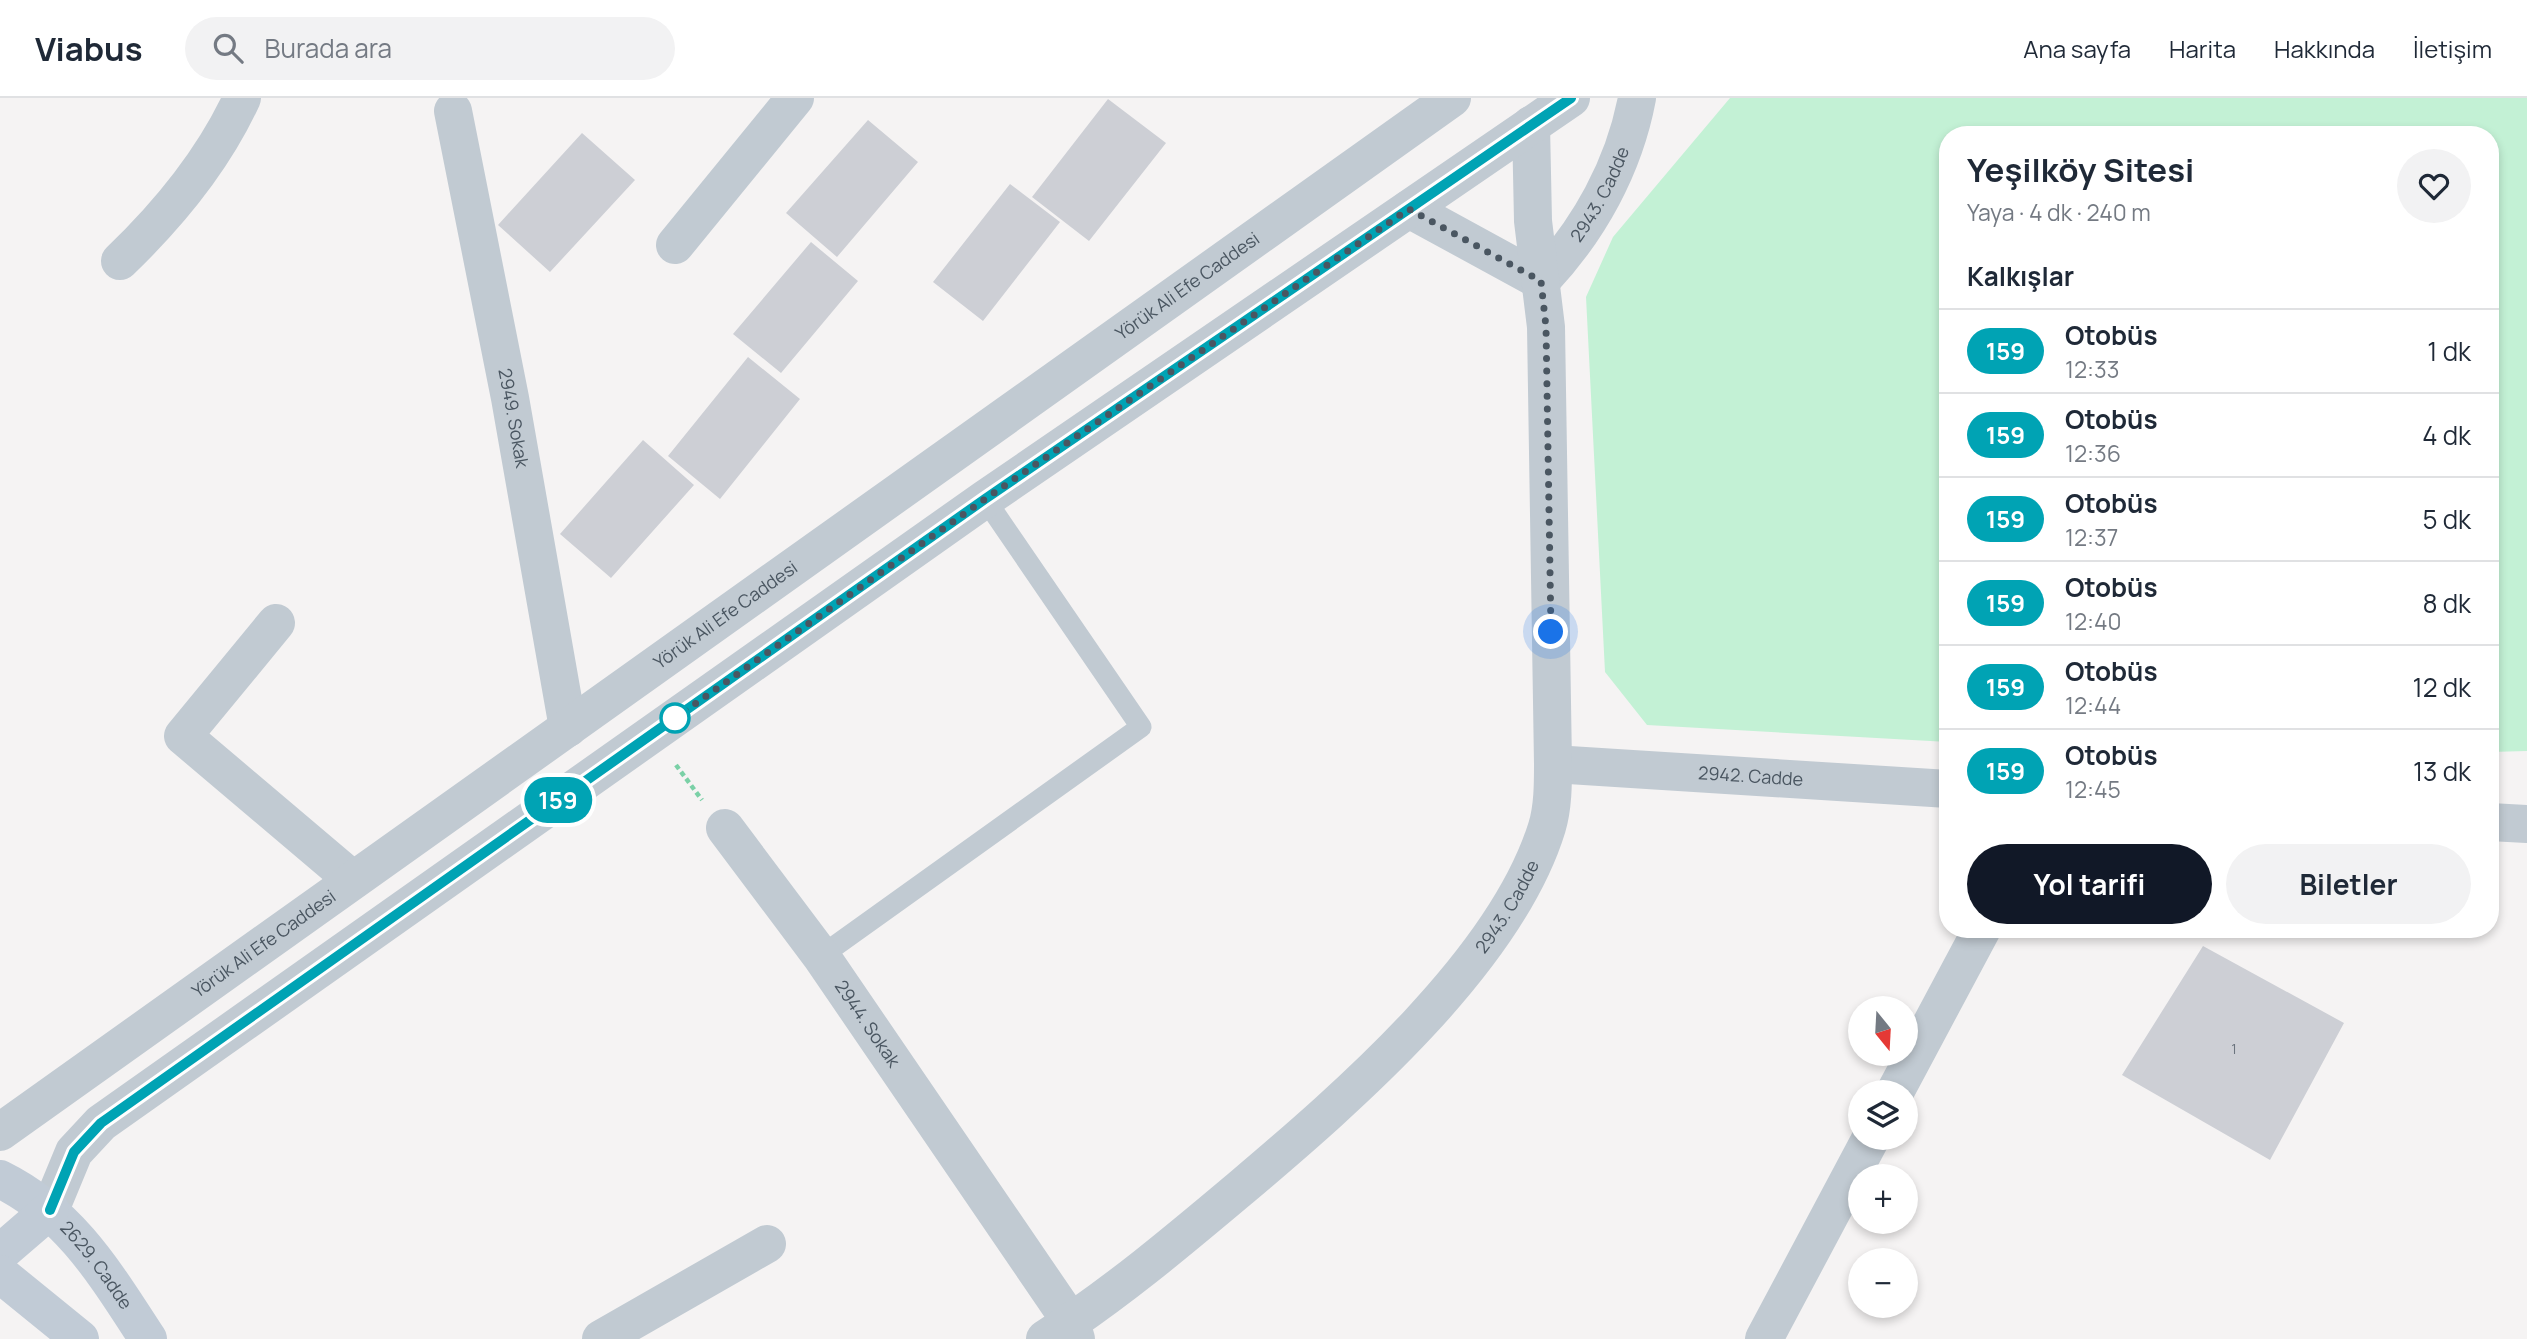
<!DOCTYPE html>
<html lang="tr">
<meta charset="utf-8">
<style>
:root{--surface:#fff;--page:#f2f2f3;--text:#1f2937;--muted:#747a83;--line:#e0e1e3;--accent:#111827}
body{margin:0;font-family:Manrope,sans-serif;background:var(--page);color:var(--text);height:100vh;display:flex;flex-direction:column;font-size:26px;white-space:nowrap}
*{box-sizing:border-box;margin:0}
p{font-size:23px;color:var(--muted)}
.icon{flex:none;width:38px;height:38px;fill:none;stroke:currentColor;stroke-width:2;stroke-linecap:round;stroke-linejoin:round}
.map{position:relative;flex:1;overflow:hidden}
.side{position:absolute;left:1939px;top:28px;width:560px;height:812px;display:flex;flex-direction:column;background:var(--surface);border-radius:28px;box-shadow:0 4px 10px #0003}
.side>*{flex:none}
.badge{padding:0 14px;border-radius:23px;font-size:24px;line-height:46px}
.needle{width:46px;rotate:162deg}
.fabs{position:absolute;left:1848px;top:898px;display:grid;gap:14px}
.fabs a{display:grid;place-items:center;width:70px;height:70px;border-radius:50%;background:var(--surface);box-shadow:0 4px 10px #0003;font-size:35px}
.you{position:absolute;width:35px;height:35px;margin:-18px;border:5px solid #fff;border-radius:50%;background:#1a73e8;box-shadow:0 0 0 10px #1a73e833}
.map>.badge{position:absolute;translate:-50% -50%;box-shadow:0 0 0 4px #fff}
h2{padding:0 28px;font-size:26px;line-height:63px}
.round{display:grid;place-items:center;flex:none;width:74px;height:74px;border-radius:37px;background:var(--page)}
.head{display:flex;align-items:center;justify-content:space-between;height:119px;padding:0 28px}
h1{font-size:33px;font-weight:700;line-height:52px}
.button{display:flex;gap:14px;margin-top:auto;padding:14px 28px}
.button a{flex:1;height:80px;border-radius:42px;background:var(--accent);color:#fff;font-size:28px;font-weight:700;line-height:80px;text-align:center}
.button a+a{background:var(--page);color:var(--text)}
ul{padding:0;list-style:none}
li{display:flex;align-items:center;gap:21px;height:84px;padding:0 28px;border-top:2px solid var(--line)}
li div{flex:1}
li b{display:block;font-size:26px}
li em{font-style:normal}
li .badge{min-width:77px;font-weight:700;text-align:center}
header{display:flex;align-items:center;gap:42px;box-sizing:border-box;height:98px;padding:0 35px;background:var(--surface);border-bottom:2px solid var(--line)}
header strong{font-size:33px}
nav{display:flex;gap:38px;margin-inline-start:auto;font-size:24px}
.search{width:490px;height:63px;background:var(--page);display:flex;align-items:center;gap:18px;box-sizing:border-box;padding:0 24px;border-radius:38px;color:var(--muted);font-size:26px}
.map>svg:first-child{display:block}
</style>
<header>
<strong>Viabus</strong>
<div class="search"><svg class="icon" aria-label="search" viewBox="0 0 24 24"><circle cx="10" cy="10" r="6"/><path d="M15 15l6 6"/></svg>Burada ara</div>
<nav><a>Ana sayfa</a><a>Harita</a><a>Hakkında</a><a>İletişim</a></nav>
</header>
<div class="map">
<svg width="2527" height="1241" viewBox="0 0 2527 1241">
<rect width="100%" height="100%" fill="#f5f3f3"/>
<!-- green -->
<path fill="#c3f1d5" d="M1730 0H2527V653L2490 654V37H1948V644L1647 627 1605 574 1586 199 1613 139Z"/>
<!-- building -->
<path fill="#cdcfd5" d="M1108 1 1166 45 1089 143 1032 99Z
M868 22 918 64 837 159 786 115Z
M582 35 635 82 550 174 498 127Z
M1010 86 1060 124 983 223 933 184Z
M811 144 858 183 781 275 733 236Z
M748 259 800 301 720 401 668 358Z
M643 342 694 387 611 480 560 436Z
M2203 848 2344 925 2270 1062 2122 977Z"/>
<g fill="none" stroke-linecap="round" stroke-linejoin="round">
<!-- path -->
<path stroke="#7ad0a6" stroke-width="4.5" stroke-dasharray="5 3.5" stroke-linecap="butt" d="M676 667 702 702"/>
<!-- service -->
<path stroke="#c1cad2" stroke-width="21" d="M821 858 1141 629 985 401"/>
<!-- minor -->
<g stroke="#c1cad2" stroke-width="38">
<path id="s1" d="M453 13 510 300 568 630"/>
<path id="s2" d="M1409 111 1541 183C1589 132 1624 69 1637 0"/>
<path d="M675 147 795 0"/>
<path d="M120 163C169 116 213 63 242 0"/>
<path d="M276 525 183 638 353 782"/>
<path id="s3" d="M1553 666 1948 691"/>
<path d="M2490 724 2527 726"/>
<path id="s4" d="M725 730 821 858 1071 1224 1076 1241"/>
<path d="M1895 994 1982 831"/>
<path d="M601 1241 767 1146"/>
<path id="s5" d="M1045 1241C1115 1196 1179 1142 1242 1089 1347 1000 1506 863 1547 729 1553 709 1553 686 1553 666L1546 229 1533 123 1531 27"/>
<path d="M1764 1241 1871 1040"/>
</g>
<!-- tertiary -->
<g stroke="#c1cad2" stroke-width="38">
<path id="s6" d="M0 1034 1452 0"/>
<path d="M50 1112 74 1054 101 1025 985 401 1571 0"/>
</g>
<!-- secondary -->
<g stroke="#c1cbd6" stroke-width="38">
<path id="s7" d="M0 1081C71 1116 106 1177 148 1241"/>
<path d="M0 1155 50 1112"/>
<path d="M0 1176 80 1241"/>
</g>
</g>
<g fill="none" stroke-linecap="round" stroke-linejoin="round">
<defs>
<path id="line" d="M50 1112 74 1054 101 1025 985 401 1571 0"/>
</defs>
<!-- line casing -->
<use href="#line" stroke="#fff" stroke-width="16"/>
<!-- line -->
<use href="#line" stroke="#00a3b4" stroke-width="10"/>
<!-- walk -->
<path stroke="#4a5661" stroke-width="7" stroke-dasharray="0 12.6" d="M675 620 985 401 1409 111 1541 183 1546 229 1551 534"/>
</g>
<!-- markers -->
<circle fill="#fff" stroke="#00a3b4" stroke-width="3.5" cx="675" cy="620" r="14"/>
<g text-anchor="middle" stroke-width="7" stroke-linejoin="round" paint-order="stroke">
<!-- number labels -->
<g font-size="14" fill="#6b747e">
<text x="2234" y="956">1</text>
</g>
<!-- street labels -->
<g font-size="18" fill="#4a5661" stroke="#fff">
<text dy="6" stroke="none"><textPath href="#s2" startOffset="256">2943. Cadde</textPath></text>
<text dy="6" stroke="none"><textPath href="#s6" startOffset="1458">Yörük Ali Efe Caddesi</textPath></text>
<text dy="6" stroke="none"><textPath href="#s1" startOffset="313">2949. Sokak</textPath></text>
<text dy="6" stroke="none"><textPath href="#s6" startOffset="891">Yörük Ali Efe Caddesi</textPath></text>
<text dy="6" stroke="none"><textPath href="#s3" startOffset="198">2942. Cadde</textPath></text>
<text dy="6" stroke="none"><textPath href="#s5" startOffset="637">2943. Cadde</textPath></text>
<text dy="6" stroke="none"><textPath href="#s6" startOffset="324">Yörük Ali Efe Caddesi</textPath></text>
<text dy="6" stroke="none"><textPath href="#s4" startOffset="242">2944. Sokak</textPath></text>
<text dy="6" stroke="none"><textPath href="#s7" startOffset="131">2629. Cadde</textPath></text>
</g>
</g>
</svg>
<div class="fabs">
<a><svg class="needle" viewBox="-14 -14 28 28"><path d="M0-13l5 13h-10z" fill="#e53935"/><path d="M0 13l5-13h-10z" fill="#747a83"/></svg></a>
<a><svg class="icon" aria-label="layers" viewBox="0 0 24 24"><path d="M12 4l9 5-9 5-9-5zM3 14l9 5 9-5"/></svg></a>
<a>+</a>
<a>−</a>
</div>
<div class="you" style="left:1551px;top:534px"></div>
<b class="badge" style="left:558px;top:702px;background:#00a3b4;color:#fff">159</b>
<section class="side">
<div class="head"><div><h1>Yeşilköy Sitesi</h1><p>Yaya · 4 dk · 240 m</p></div><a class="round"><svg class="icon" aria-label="heart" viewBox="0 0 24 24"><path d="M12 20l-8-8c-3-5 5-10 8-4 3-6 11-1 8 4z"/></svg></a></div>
<h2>Kalkışlar</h2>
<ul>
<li><span class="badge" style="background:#00a3b4;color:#fff">159</span><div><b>Otobüs</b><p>12:33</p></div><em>1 dk</em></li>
<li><span class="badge" style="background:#00a3b4;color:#fff">159</span><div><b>Otobüs</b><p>12:36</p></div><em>4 dk</em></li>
<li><span class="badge" style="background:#00a3b4;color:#fff">159</span><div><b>Otobüs</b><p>12:37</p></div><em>5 dk</em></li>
<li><span class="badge" style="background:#00a3b4;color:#fff">159</span><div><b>Otobüs</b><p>12:40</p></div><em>8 dk</em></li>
<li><span class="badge" style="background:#00a3b4;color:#fff">159</span><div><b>Otobüs</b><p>12:44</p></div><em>12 dk</em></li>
<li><span class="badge" style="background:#00a3b4;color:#fff">159</span><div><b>Otobüs</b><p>12:45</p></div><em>13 dk</em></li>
</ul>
<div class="button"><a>Yol tarifi</a><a>Biletler</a></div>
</section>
</div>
